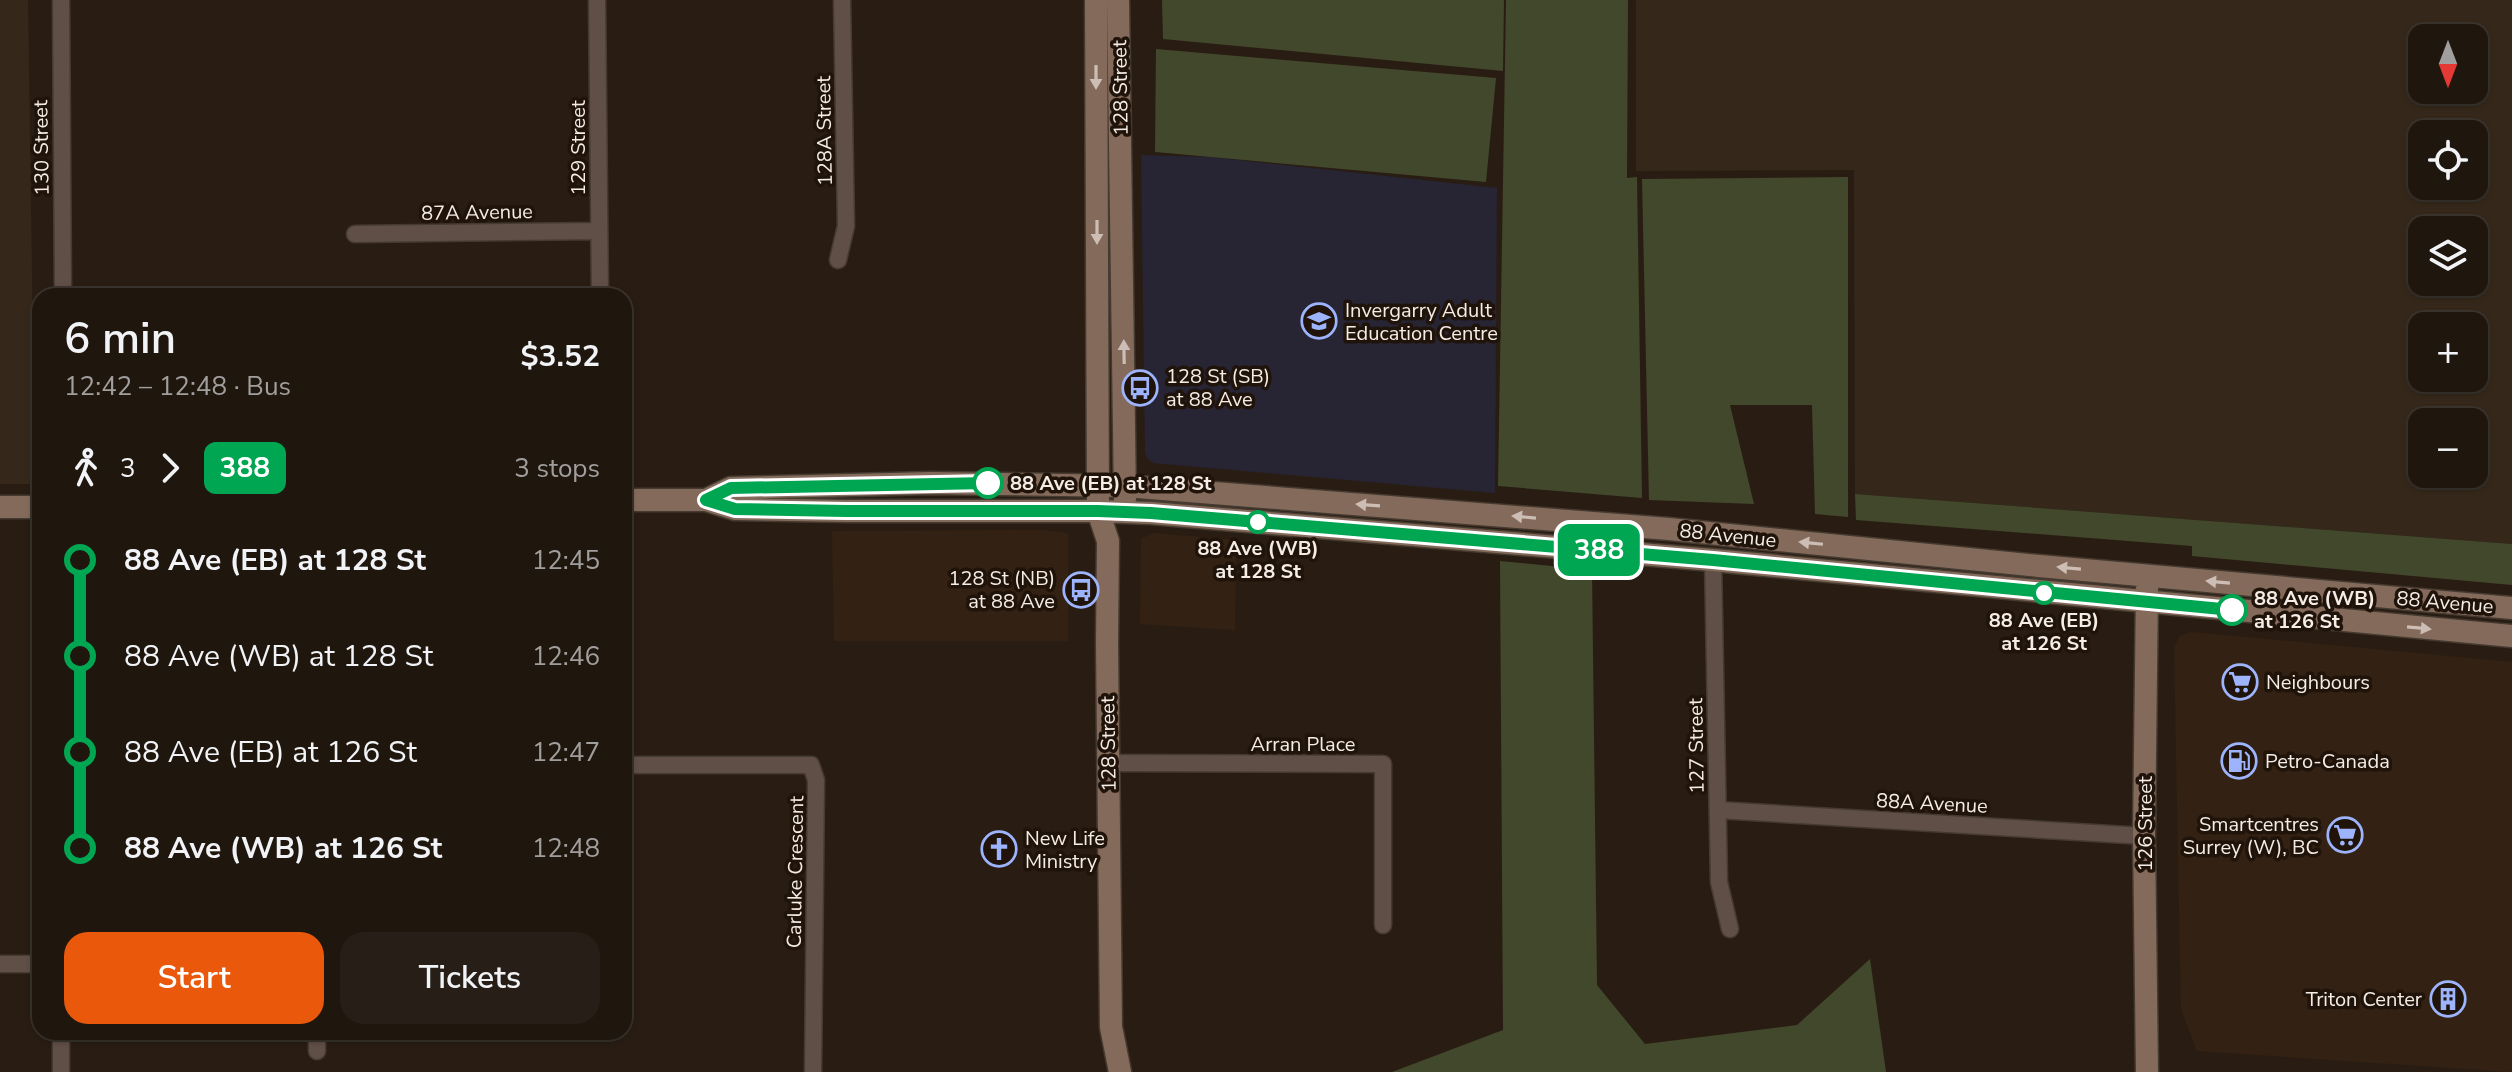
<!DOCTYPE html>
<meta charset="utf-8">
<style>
:root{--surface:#1f160e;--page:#271f17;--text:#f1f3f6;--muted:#a19f9e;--line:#3c352e;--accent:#ea580c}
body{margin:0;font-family:"Nunito Sans",sans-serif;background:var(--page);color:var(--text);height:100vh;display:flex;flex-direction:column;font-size:30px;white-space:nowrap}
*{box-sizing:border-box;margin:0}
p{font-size:26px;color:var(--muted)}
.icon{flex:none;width:44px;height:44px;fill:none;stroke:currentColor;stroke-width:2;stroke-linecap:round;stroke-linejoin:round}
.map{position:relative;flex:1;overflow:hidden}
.drawer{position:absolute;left:32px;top:288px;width:600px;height:752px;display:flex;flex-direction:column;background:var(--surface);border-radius:24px;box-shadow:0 2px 6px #0004,0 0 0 2px var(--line)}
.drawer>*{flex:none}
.badge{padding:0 16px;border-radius:12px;font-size:28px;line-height:52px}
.needle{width:52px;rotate:180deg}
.fabs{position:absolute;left:2408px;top:24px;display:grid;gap:16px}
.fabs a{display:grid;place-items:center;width:80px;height:80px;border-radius:16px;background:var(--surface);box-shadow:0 2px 6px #0004,0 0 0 2px var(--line);font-size:40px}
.map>.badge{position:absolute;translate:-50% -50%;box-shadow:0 0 0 4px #fff}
.legs{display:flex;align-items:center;gap:12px;height:88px;padding:0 32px;font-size:26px}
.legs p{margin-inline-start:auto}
.overview{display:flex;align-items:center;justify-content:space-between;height:136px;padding:0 32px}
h1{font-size:44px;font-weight:600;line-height:60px}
.action{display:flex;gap:16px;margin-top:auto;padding:16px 32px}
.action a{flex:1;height:92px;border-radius:24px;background:var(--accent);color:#fff;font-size:32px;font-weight:600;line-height:92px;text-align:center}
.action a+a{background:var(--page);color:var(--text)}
ul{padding:0 32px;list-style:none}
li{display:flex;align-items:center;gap:28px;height:96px;font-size:30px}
li i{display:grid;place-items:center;width:12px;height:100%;margin:0 10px;background:currentColor}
li i::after{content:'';width:20px;height:20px;margin:-10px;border:6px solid;border-radius:50%;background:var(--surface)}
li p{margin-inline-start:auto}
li:first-child i{background:linear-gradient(#0000 50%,currentColor 0)}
li:last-child i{background:linear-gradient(currentColor 50%,#0000 0)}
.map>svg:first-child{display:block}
</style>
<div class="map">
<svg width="2512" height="1072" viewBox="0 0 2512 1072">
<rect width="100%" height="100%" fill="#291d13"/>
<!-- built -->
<path fill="#332213" d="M1043 530 1068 533V641H834L832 531Z
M1154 533 1236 540 1235 630 1140 624 1141 539Z
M2192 632 2512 662V1072L2197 1051 2181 1009 2174 647 2180 636Z"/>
<!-- industrial -->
<path fill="#35281b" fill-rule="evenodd" d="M0 0H28L35 484H0Z
M1636 0H2512V544L1855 494 1854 170 1636 171ZM2422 38H2474V90H2422ZM2422 134H2474V186H2422ZM2422 230H2474V282H2422ZM2422 326H2474V378H2422ZM2422 422H2474V474H2422Z"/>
<!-- education -->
<path fill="#272434" d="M1141 155 1210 157 1497 188 1495 493 1153 463 1148 459 1145 453Z"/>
<!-- green -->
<path fill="#42482b" d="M1162 0H1504L1503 71 1163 39Z
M1506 0H1628L1627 178 1637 177 1642 498 1498 486Z
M1156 49 1496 78 1486 182 1155 152Z
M1848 177V517L1815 514 1812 405H1730L1754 504 1649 500 1642 179Z
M1855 494 2512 544V585L2192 556V546L1856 520Z
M1500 561 1592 570 1597 985 1645 1044 1797 1025 1870 959 1886 1072H1392L1503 1030Z"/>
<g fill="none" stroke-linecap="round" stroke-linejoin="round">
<defs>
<path id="street" d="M61 0 63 296
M597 0 600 296
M355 234 599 231
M838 260 846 226 842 0
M1713 560 1719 882 1730 929
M1109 763 1383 764V925
M624 765H811L816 780 813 1072
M1718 810 2144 836
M0 964H40
M317 1051V1032
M61 1072V1032"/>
<path id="secondary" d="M1096 0 1098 511 1108 541 1107 643 1111 1027 1120 1072
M1118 0 1125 499
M624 500H706L735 509 846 511H1098L1151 513 1713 560 2512 636
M706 500 731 488 931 483 1125 486 1669 529 2039 566 2512 608
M0 507H40
M2147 589 2144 836 2147 1072"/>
</defs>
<!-- street casing -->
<use href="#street" stroke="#453a30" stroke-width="19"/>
<!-- secondary casing -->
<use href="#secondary" stroke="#453a30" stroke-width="25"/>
<!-- street -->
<use href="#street" stroke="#604f46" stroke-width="16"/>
<!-- secondary -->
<use href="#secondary" stroke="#846a5b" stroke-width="22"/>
</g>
<!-- one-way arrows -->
<defs><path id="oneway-solid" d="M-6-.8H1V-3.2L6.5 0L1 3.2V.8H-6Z" transform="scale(2)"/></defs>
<g fill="#cdbeb5">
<use href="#oneway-solid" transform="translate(1096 77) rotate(90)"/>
<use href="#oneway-solid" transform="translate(1097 232) rotate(90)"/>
<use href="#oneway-solid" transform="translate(1124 352) rotate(-91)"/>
<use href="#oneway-solid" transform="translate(1368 505) rotate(-176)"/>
<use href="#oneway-solid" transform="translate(1524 517) rotate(-175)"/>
<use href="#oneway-solid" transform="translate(1811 543) rotate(-174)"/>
<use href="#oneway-solid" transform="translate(2069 568) rotate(-175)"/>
<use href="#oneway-solid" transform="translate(2218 582) rotate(-175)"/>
<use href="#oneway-solid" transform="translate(2419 628) rotate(5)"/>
</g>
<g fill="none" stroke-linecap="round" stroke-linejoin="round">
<defs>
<path id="line-1" d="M988 483 731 488 706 500 735 509 846 511H1098L1151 513 1713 560 2232 610"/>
</defs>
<!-- line-1 casing -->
<use href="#line-1" stroke="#fff" stroke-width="18"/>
<!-- line-1 -->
<use href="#line-1" stroke="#00a651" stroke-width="12"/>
</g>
<!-- icons -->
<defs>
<symbol id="school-ring" viewBox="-11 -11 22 22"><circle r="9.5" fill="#1f130a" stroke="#9db4fd" stroke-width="1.5"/><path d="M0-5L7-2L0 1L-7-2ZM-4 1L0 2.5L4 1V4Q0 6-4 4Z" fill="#9db4fd"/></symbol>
<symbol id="bus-ring" viewBox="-11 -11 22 22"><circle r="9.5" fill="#1f130a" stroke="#9db4fd" stroke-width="1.5"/><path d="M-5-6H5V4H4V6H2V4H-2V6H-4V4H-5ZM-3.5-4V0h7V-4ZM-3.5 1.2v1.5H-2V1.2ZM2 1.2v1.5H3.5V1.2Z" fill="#9db4fd"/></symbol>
<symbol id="supermarket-ring" viewBox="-11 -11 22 22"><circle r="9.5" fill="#1f130a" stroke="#9db4fd" stroke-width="1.5"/><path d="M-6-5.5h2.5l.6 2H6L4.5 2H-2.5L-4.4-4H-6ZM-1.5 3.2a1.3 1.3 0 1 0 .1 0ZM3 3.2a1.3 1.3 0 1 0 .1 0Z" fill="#9db4fd"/></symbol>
<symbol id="fuel-ring" viewBox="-11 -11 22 22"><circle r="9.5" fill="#1f130a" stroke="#9db4fd" stroke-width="1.5"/><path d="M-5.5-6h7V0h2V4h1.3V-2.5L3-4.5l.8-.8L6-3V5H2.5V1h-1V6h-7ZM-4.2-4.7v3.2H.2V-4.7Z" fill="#9db4fd"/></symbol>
<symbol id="church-ring" viewBox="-11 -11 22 22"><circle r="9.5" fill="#1f130a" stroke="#9db4fd" stroke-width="1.5"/><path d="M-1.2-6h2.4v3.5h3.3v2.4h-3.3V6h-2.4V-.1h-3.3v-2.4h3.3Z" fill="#9db4fd"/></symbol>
<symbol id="building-ring" viewBox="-11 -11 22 22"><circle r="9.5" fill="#1f130a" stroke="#9db4fd" stroke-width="1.5"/><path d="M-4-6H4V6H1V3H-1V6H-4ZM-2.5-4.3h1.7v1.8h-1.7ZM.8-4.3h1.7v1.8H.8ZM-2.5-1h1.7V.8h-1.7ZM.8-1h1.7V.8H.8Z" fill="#9db4fd"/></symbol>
</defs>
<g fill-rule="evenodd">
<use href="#school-ring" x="1299" y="301" width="40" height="40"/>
<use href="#bus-ring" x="1120" y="368" width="40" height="40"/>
<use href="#bus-ring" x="1061" y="570" width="40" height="40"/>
<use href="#supermarket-ring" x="2220" y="662" width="40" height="40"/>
<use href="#fuel-ring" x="2219" y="741" width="40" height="40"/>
<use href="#supermarket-ring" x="2325" y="815" width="40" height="40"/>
<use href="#church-ring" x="979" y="829" width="40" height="40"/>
<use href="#building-ring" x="2428" y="979" width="40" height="40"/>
</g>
<!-- markers -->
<g fill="#fff" stroke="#00a651" stroke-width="4">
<circle cx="988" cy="483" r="14"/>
<circle cx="1258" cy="522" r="10"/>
<circle cx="2044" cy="593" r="10"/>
<circle cx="2232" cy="610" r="14"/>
</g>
<g text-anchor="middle" stroke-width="7" stroke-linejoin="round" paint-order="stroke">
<!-- street labels -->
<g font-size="20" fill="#f4ece5" stroke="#1f130a">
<text transform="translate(1120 88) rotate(-91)" y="7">128 Street</text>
<text transform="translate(824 131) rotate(-91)" y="7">128A Street</text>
<text transform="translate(41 148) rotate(-91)" y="7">130 Street</text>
<text transform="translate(578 148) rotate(-90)" y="7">129 Street</text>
<text transform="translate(477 212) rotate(-1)" y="7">87A Avenue</text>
<text transform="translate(1728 535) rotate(6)" y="7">88 Avenue</text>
<text transform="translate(2445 602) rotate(5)" y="7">88 Avenue</text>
<text transform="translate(1108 744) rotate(-91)" y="7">128 Street</text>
<text x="1303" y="751">Arran Place</text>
<text transform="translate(1696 746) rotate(-91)" y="7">127 Street</text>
<text transform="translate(1932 803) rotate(3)" y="7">88A Avenue</text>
<text transform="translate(2145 824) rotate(-90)" y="7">126 Street</text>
<text transform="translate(795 872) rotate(-89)" y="7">Carluke Crescent</text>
</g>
<!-- poi labels -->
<g font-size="20" fill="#f4ece5" stroke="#1f130a" text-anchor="start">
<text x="1345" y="317">Invergarry Adult<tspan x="1345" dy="23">Education Centre</tspan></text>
<text x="1166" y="383">128 St (SB)<tspan x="1166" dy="23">at 88 Ave</tspan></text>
<text x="1055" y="585" text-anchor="end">128 St (NB)<tspan x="1055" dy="23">at 88 Ave</tspan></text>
<text x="2266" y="689">Neighbours</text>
<text x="2265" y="768">Petro-Canada</text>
<text x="2319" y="831" text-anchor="end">Smartcentres<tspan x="2319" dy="23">Surrey (W), BC</tspan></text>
<text x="1025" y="845">New Life<tspan x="1025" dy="23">Ministry</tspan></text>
<text x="2422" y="1006" text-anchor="end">Triton Center</text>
</g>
<!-- stop labels -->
<g font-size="20" font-weight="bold" fill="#f4ece5" stroke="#1f130a" text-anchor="start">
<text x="1010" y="490">88 Ave (EB) at 128 St</text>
<text x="1258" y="555" text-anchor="middle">88 Ave (WB)<tspan x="1258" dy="23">at 128 St</tspan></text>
<text x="2254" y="605">88 Ave (WB)<tspan x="2254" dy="23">at 126 St</tspan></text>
<text x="2044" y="627" text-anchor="middle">88 Ave (EB)<tspan x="2044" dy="23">at 126 St</tspan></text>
</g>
</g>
</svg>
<div class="fabs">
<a><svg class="needle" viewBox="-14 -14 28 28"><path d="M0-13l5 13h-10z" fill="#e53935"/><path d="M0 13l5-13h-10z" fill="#a19f9e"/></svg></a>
<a><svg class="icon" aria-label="locate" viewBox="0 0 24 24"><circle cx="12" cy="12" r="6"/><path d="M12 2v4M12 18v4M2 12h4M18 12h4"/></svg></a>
<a><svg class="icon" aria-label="layers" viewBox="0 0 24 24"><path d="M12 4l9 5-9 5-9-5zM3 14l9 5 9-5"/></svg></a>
<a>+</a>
<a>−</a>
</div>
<b class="badge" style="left:1599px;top:550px;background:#00a651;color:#fff">388</b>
<section class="drawer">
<div class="overview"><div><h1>6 min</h1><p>12:42 – 12:48 · Bus</p></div><b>$3.52</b></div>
<div class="legs"><svg class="icon" aria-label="walk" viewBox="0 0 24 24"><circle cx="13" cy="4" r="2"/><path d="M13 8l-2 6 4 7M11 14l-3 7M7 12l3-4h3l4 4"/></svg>3<svg class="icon" aria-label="forward" viewBox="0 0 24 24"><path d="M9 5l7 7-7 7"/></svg><b class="badge" style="background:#00a651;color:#fff">388</b><p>3 stops</p></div>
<ul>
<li><i style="color:#00a651"></i><b>88 Ave (EB) at 128 St</b><p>12:45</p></li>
<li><i style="color:#00a651"></i><span>88 Ave (WB) at 128 St</span><p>12:46</p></li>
<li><i style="color:#00a651"></i><span>88 Ave (EB) at 126 St</span><p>12:47</p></li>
<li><i style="color:#00a651"></i><b>88 Ave (WB) at 126 St</b><p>12:48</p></li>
</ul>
<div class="action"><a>Start</a><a>Tickets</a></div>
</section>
</div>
